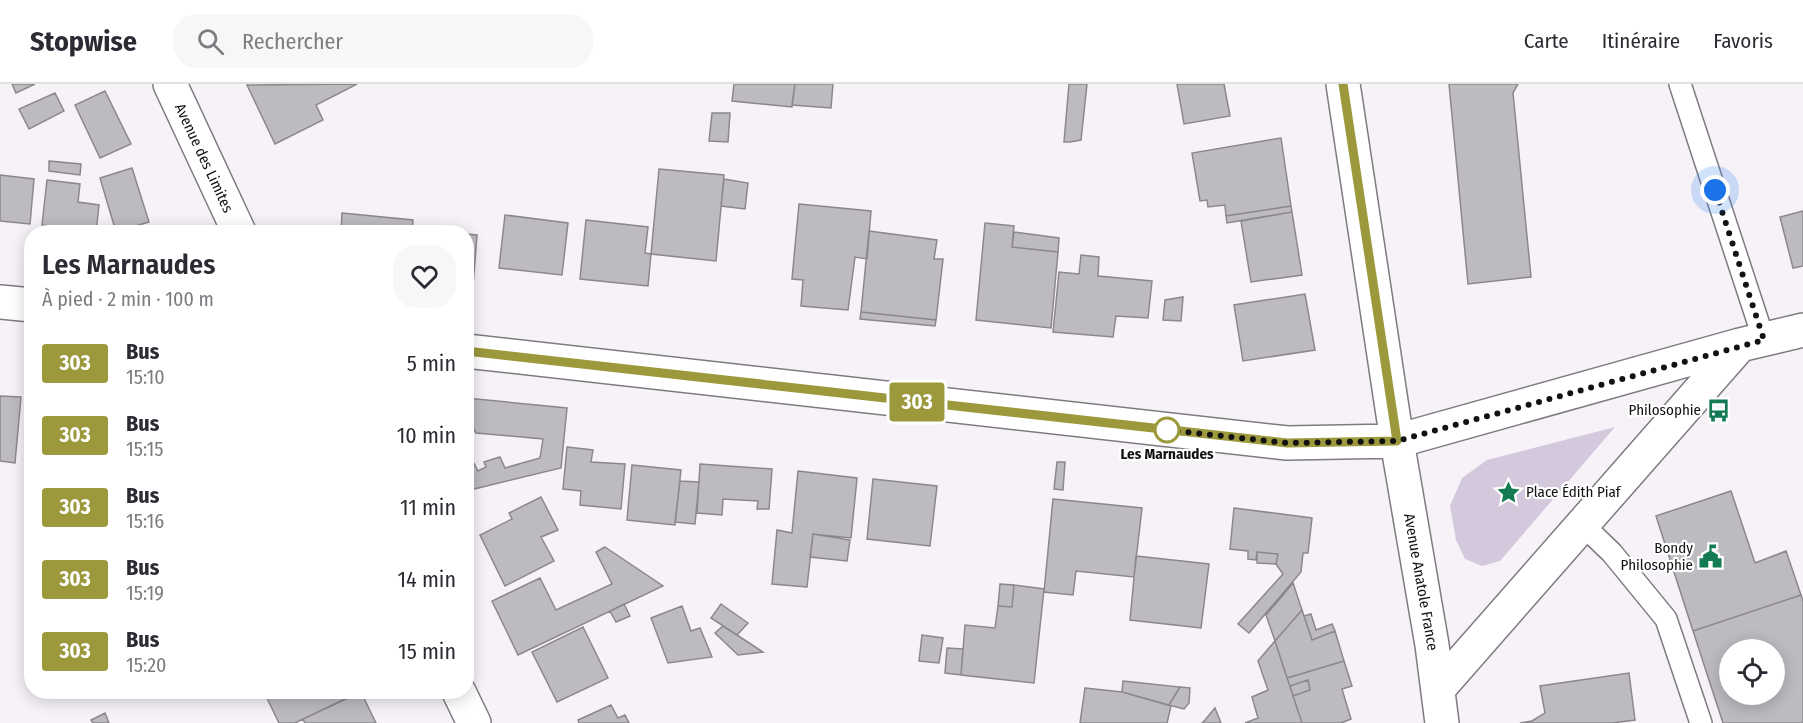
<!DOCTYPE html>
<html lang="fr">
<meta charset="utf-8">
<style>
:root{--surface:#fff;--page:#f7f7f7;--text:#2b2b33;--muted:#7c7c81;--line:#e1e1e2}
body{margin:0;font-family:"Fira Sans Condensed",sans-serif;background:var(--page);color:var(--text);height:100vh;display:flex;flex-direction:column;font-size:22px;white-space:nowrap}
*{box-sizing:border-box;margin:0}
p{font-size:20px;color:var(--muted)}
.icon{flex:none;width:33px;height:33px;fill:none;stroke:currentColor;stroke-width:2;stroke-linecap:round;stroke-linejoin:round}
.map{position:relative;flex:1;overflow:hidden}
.sheet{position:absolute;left:24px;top:141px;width:450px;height:474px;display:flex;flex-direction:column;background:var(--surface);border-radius:24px;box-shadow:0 3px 15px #0003}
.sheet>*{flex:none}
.badge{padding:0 12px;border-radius:4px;font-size:21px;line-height:39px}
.buttons{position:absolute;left:1719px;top:555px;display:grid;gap:12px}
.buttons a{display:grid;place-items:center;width:66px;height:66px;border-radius:50%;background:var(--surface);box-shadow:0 3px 15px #0003;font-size:30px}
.you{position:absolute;width:30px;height:30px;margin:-15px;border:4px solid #fff;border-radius:50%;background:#1a73e8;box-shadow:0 0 0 9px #1a73e833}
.map>.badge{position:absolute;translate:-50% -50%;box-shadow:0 0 0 3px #fff}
.round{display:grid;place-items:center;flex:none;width:63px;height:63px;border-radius:24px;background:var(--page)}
.head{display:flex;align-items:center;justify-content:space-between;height:102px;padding:0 18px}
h1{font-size:28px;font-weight:600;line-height:45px}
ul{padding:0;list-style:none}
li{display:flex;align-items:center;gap:18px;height:72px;padding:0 18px}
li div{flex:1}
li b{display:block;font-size:22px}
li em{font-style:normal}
li .badge{min-width:66px;font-weight:700;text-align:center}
header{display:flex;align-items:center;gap:36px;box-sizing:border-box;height:84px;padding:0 30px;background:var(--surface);border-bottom:2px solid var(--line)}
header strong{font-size:28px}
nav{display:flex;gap:33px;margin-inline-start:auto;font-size:21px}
.search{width:420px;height:54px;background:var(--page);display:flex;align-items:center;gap:15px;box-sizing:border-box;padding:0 21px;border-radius:24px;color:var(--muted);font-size:22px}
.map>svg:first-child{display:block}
</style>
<header>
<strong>Stopwise</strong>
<div class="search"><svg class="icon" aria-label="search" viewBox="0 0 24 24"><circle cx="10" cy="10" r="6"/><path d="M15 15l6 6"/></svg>Rechercher</div>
<nav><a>Carte</a><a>Itinéraire</a><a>Favoris</a></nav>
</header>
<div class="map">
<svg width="1803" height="639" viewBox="0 0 1803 639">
<rect width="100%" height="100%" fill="#f6f2f8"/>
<!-- green -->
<path fill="#d4c8dd" d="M1615 343 1500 477 1482 482 1465 475 1456 456 1450 422 1462 394 1487 376Z"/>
<!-- building -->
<path fill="#bebbc0" stroke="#8b888d" stroke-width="1.5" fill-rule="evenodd" d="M12 0H35L16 9Z
M357 0 316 21 323 36 275 60 247 1Z
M734 0H795L792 23 732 17Z
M795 0H833L831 24 792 21Z
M1069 0H1087L1081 56 1070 58H1064Z
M1177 0H1224L1230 32 1184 40Z
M1449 0H1518L1513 9 1531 193 1468 200Z
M105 7 131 60 100 74 75 21Z
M55 9 64 27 29 45 19 25Z
M712 29H730L728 58 709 57Z
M1281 54 1291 122 1226 132 1225 121 1208 123 1207 116 1200 117 1192 69Z
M49 77 81 80 80 91 49 87Z
M132 84 149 138 116 148 100 94Z
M659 85 724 91 716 177 651 170Z
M0 91 34 95 30 140 0 137Z
M724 95 748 99 745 125 721 122Z
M47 96 80 100 78 118 99 121 96 148 42 141Z
M799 120 871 127 867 175 855 173 848 226 801 222 803 196 792 195Z
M1291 122 1292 128 1227 139 1226 132Z
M1803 127V182L1793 184 1780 133Z
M1292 128 1302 191 1251 198 1241 137Z
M342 129 413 136 412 148H341Z
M505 131 568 139 562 191 499 184Z
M586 136 648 143 645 169 651 170 648 202 580 195Z
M985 139 1014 142 1012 163 1058 168 1051 244 976 236Z
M869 147 937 156 934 175H943L936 236 861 228Z
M1014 148 1059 154 1058 168 1012 163Z
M466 150 477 151 473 202 466 201Z
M1081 171 1099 173 1098 192 1152 197 1148 234 1116 232 1113 253 1053 248 1059 188 1079 190Z
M1305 210 1315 266 1243 277 1234 221Z
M1183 213 1181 237 1163 236 1165 216Z
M861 228 936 236 935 242 860 235Z
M0 312 21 313 15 379 0 377Z
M466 314 567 324 561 384 466 407V364L478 387 486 383 484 378 500 373 505 384 540 374 543 355 476 349 466 332Z
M567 363 593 366 591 378 625 380 621 425 580 421 581 407 563 405Z
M1057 378H1065L1063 406 1054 405Z
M700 380 772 385 769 425H757L758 417 723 415 722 431 697 429Z
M632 381 681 386 675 441 627 436Z
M798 387 857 394 851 454 813 450 807 503 772 500 777 446 792 449Z
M873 395 937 402 930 462 867 455Z
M680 397 699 398 695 440 675 438Z
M1731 407 1755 479 1786 467 1801 511 1693 547 1656 432Z
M541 413 558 446 541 453 554 477 505 502 480 451 512 435 509 429Z
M1053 415 1142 424 1134 493 1076 487 1073 511 1044 508Z
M1234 424 1312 434 1308 469H1303L1301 488 1249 549 1238 540 1283 490 1276 480 1278 470 1257 468 1256 476 1248 475V467L1230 465Z
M25 445H32V534Z
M813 450 850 456 847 477 810 473Z
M605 463 663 502 518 571 492 517 540 494 556 526 612 500 596 468Z
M1257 468 1278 470 1276 480 1257 479Z
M1136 472 1209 480 1201 544 1130 536Z
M1293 499 1302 526 1275 557 1266 531Z
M1000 500 1014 501 1012 523 998 522Z
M1014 501 1044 505 1034 599 961 591 965 541 995 544 998 522 1012 523Z
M1801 511 1803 517V639H1723L1693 547ZM1730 566H1774V610H1730Z
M624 520 630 532 616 538 610 527Z
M721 520 748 539 737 551 711 534Z
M682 522 691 547 700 544 712 573 668 579 651 534Z
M1302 526 1312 556 1335 547 1344 577 1287 594 1275 557Z
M1311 530 1316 546 1332 540 1335 547 1312 556 1304 532Z
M723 542 737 551 763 568 738 571 715 549Z
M583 543 608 594 557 618 532 568Z
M922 551 943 554 939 579 919 577Z
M1275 557 1302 639H1245L1258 634 1252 613 1268 606 1258 577Z
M947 564 963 565 961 591 945 589Z
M1344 577 1352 602 1342 605 1351 635 1341 639H1302L1293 612 1310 606 1308 596 1290 602 1287 594Z
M1629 589 1635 636 1612 639H1520L1532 637 1545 629 1540 602Z
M1308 596 1310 606 1293 612 1290 602Z
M1123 597 1180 603 1169 621 1122 608Z
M1180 603 1190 604 1189 619 1184 625 1169 621Z
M1085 604 1122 608 1171 622 1167 639H1080Z
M264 608H349L351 612 295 639H279Z
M361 608 376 639H305L303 635Z
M611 621 618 634 625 631 629 639H579L578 636Z
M1215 624 1221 639H1202L1205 636Z
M105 629 109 639H93L91 636Z"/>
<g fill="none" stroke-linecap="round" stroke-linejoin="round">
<defs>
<path id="service" d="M1680 0 1764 256
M1583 441 1612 469 1666 535 1701 639"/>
<path id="minor" d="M170 0 239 148
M459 608 474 639"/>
<path id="tertiary" d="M1343 0 1397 357 1432 561 1442 639
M0 218 32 221
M466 267 1287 359 1397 357 1740 261 1803 246
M1438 605 1740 261"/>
</defs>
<!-- service casing -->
<use href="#service" stroke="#7e7b80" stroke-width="24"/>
<!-- minor casing -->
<use href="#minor" stroke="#7e7b80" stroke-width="36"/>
<!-- tertiary casing -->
<use href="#tertiary" stroke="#7e7b80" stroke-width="36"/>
<!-- service -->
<use href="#service" stroke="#fff" stroke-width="21"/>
<!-- minor -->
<use href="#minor" stroke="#fff" stroke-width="33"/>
<!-- tertiary -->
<use href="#tertiary" stroke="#fff" stroke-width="33"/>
</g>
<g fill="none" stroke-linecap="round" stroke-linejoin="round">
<defs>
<path id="line" d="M466 267 1287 359 1397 357 1343 0"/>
</defs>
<!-- line casing -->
<use href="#line" stroke="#fff" stroke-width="14"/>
<!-- line -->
<use href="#line" stroke="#9b993b" stroke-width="9"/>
<!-- walk -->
<path stroke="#121113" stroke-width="6" stroke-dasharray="0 10.8" d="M1167 346 1287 359 1397 357 1764 256 1715 106"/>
</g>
<!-- icons -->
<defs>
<symbol id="bus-bare" viewBox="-9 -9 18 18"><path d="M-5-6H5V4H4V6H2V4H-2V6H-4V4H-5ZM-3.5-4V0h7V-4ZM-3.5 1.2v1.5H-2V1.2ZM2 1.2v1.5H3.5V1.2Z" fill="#137a54" stroke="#fff" stroke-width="2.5" paint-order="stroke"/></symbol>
<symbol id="sight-bare" viewBox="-9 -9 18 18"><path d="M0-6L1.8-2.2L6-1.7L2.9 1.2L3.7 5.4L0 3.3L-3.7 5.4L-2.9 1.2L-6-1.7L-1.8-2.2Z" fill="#137a54" stroke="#fff" stroke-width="2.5" paint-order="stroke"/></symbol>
<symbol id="civic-bare" viewBox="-9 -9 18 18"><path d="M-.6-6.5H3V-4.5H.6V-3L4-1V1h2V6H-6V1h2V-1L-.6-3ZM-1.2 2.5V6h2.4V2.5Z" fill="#137a54" stroke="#fff" stroke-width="2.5" paint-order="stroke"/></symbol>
</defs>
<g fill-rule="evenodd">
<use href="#bus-bare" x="1702" y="310" width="33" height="33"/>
<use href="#sight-bare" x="1492" y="392" width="33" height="33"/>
<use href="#civic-bare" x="1694" y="456" width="33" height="33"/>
</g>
<!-- markers -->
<circle fill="#fff" stroke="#9b993b" stroke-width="3" cx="1167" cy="346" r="12"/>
<g text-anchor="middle" stroke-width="4.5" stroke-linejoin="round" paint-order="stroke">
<!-- street labels -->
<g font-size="15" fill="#121113" stroke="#fff">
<text transform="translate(204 74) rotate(65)" y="5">Avenue des Limites</text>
<text transform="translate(1421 498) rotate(80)" y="5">Avenue Anatole France</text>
</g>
<!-- poi labels -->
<g font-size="15" fill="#121113" stroke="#fff" text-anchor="end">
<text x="1701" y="331">Philosophie</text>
<text x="1526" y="413" text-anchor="start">Place Édith Piaf</text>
<text x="1693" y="469">Bondy<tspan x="1693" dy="17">Philosophie</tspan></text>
</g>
<!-- stop labels -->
<g font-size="15" font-weight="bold" fill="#121113" stroke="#fff">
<text x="1167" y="375">Les Marnaudes</text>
</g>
</g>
</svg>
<div class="buttons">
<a><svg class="icon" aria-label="locate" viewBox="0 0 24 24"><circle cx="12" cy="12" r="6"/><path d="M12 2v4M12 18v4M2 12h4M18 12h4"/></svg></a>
</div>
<div class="you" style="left:1715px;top:106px"></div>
<b class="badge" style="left:917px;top:318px;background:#9b993b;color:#fff">303</b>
<section class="sheet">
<div class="head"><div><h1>Les Marnaudes</h1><p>À pied · 2 min · 100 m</p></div><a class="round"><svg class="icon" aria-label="heart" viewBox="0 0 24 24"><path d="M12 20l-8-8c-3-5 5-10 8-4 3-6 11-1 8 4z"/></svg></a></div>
<ul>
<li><span class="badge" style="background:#9b993b;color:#fff">303</span><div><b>Bus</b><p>15:10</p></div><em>5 min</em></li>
<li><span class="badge" style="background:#9b993b;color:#fff">303</span><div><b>Bus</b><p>15:15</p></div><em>10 min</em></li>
<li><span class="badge" style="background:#9b993b;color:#fff">303</span><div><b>Bus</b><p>15:16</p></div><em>11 min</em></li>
<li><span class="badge" style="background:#9b993b;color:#fff">303</span><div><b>Bus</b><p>15:19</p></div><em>14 min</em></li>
<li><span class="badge" style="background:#9b993b;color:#fff">303</span><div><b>Bus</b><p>15:20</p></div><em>15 min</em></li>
</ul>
</section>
</div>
